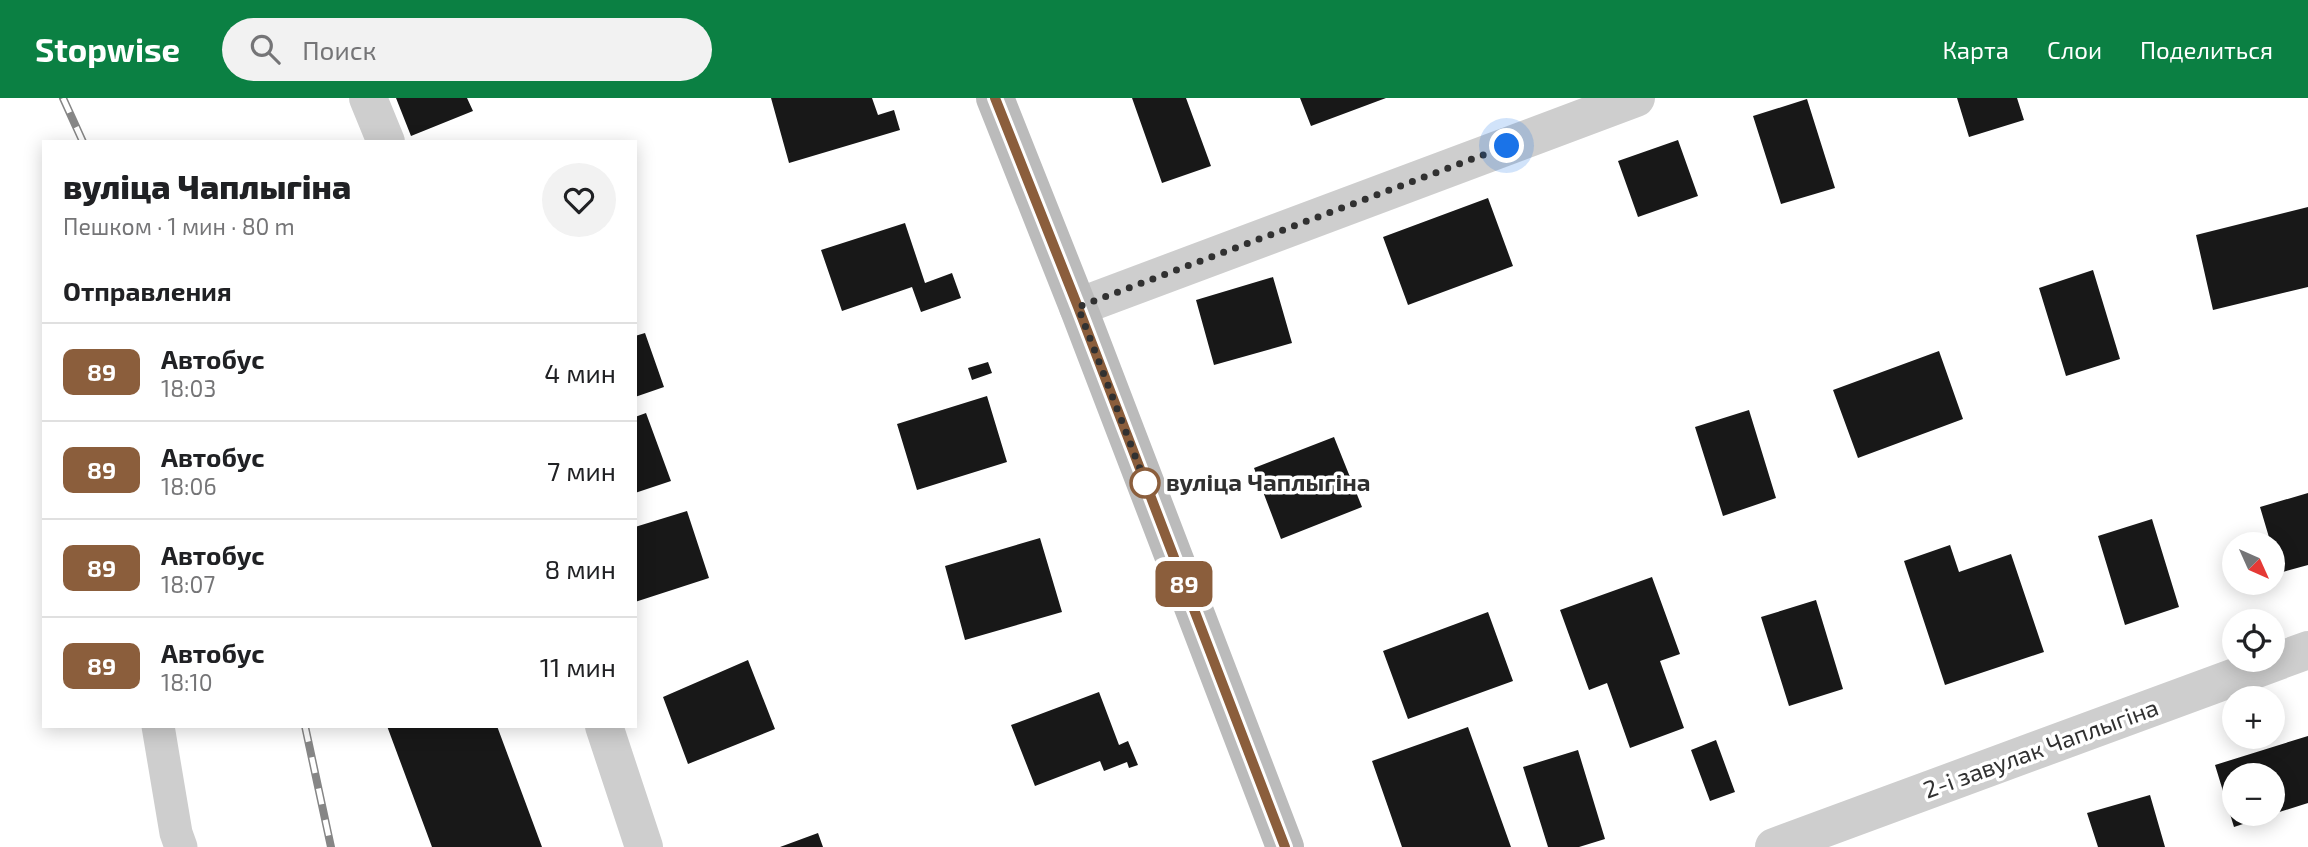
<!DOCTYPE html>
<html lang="ru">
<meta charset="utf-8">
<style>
:root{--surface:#fff;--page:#f2f2f2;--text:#202124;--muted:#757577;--line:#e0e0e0;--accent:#0b8043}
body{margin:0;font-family:"Exo 2",sans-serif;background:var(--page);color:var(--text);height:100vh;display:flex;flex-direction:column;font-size:26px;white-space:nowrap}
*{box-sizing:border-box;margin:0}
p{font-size:23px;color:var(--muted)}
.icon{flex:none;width:38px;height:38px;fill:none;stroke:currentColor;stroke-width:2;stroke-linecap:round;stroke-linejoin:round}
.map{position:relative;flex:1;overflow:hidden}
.details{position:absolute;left:42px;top:42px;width:595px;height:588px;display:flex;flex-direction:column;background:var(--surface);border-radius:0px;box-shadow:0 4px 18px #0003}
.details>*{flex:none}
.badge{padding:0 14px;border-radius:10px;font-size:24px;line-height:46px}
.needle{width:46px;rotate:135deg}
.controls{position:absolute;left:2222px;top:434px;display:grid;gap:14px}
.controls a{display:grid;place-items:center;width:63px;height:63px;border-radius:50%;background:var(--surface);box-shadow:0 4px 18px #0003;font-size:35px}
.you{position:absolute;width:35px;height:35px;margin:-18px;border:5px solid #fff;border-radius:50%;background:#1a73e8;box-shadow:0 0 0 10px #1a73e833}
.map>.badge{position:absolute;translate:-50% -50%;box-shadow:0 0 0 4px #fff}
h2{padding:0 21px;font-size:26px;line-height:63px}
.round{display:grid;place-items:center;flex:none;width:74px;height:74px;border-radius:37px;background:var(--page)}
.head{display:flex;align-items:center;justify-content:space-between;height:119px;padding:0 21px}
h1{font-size:33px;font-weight:800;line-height:52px}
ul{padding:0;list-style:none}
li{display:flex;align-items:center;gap:21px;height:98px;padding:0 21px;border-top:2px solid var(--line)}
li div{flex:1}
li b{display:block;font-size:26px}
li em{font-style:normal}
li .badge{min-width:77px;font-weight:700;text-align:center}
header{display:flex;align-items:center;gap:42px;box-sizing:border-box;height:98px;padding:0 35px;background:var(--accent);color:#fff}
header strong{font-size:33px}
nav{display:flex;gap:38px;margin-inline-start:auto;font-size:24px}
.search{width:490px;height:63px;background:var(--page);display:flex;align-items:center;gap:18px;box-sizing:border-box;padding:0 24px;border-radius:38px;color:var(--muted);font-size:26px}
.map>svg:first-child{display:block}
</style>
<header>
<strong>Stopwise</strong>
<div class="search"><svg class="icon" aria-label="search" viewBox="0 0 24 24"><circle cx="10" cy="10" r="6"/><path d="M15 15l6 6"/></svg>Поиск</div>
<nav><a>Карта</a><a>Слои</a><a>Поделиться</a></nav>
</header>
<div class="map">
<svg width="2308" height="749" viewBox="0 0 2308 749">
<rect width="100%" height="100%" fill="#fff"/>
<!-- building -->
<path fill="#181818" d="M396 0H467L473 13 411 38Z
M771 0H872L878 17 894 12 900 32 789 65Z
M1132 0H1186L1211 68 1162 85Z
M1300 0H1386L1311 28Z
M1957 0H2017L2024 22 1969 39Z
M1807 1 1835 90 1781 106 1753 18Z
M1678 42 1698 98 1638 119 1618 63Z
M1488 100 1513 168 1408 207 1383 139Z
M2308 109V189L2213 212 2196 137Z
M905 125 925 185 952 175 961 200 921 214 912 189 842 213 821 152Z
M2093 172 2120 261 2066 278 2039 190Z
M1273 179 1292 245 1214 267 1196 202Z
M645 235 664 289 635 299V238Z
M1939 253 1963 321 1858 360 1833 292Z
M988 264 992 275 972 282 968 270Z
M987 298 1007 364 917 392 897 326Z
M1749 312 1776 400 1723 418 1695 329Z
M646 315 671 383 635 395V319Z
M1334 339 1362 409 1281 441 1254 370Z
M2308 395V467L2279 475 2273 455V446H2271L2260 409Z
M687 413 709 480 635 504V429Z
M2152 421 2179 509 2125 527 2098 438Z
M1040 440 1062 514 965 542 945 468Z
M1950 447 1959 474 2011 456 2044 554 1945 587 1904 463Z
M1652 479 1680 556 1660 563 1684 630 1630 650 1607 585 1589 592 1560 512Z
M1816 502 1843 591 1789 608 1761 519Z
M1488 514 1513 583 1408 621 1383 553Z
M748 562 775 631 688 666 663 599Z
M1099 594 1119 647 1128 643 1138 667 1129 670 1127 664 1104 673 1100 663 1035 688 1011 627Z
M387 628H497L542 749H432Z
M1468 629 1511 749H1402L1372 663Z
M2308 638V705L2273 716V677H2235V716H2273L2234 729 2215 667Z
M1716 642 1735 694 1710 703 1691 652Z
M1578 652 1605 741 1579 749H1548L1523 669Z
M2150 697 2165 749H2098L2087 715Z
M818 735 823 749H780Z"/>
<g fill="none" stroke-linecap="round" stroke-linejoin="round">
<!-- service -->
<path stroke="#cecece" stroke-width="33" d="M158 628 176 735 181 749"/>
<!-- minor -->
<path stroke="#cecece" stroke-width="38" d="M368 0 386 44
M1078 209 1636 0
M604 628 644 749
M1774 749 2308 552"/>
<!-- secondary -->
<path stroke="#bbb" stroke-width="38" d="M995 0 1078 209 1285 749"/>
<defs>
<path id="rail" d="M63 0 83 44
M305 628 331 749"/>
</defs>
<!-- rail casing -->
<use href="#rail" stroke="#868686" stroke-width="8"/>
<!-- rail -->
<use href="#rail" stroke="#fff" stroke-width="5" stroke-dasharray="16" stroke-linecap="butt"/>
</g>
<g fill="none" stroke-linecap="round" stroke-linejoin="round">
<defs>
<path id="line" d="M995 0 1078 209 1285 749"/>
</defs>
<!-- line casing -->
<use href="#line" stroke="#fff" stroke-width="16"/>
<!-- line -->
<use href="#line" stroke="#8b5e3c" stroke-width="10"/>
<!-- walk -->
<path stroke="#313131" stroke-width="7" stroke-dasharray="0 12.6" d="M1145 385 1147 389 1078 209 1507 48"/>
</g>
<!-- markers -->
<circle fill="#fff" stroke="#8b5e3c" stroke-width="3.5" cx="1145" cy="385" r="14"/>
<g text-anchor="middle" stroke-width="7" stroke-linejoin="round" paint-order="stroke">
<!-- stop labels -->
<g font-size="24" font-weight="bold" fill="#313131" stroke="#fff" text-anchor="start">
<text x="1166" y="393">вуліца Чаплыгіна</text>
</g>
<!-- street labels -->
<g font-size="24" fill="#313131" stroke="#fff">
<text transform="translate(2041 651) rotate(-20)" y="8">2-і завулак Чаплыгіна</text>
</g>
</g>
</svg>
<div class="controls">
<a><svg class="needle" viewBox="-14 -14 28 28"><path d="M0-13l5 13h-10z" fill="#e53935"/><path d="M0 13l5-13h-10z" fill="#757577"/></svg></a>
<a><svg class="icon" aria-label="locate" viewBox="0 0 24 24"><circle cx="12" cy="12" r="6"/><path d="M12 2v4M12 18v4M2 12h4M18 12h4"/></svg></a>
<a>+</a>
<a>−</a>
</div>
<div class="you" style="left:1507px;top:48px"></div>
<b class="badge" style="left:1184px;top:486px;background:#8b5e3c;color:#fff">89</b>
<section class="details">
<div class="head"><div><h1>вуліца Чаплыгіна</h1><p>Пешком · 1 мин · 80 m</p></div><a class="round"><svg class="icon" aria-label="heart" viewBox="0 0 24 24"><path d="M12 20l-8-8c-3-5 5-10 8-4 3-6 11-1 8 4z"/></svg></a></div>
<h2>Отправления</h2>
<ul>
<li><span class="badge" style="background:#8b5e3c;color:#fff">89</span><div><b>Автобус</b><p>18:03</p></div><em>4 мин</em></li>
<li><span class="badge" style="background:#8b5e3c;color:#fff">89</span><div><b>Автобус</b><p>18:06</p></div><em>7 мин</em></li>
<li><span class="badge" style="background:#8b5e3c;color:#fff">89</span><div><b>Автобус</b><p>18:07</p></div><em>8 мин</em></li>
<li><span class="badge" style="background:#8b5e3c;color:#fff">89</span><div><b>Автобус</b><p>18:10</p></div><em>11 мин</em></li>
</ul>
</section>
</div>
